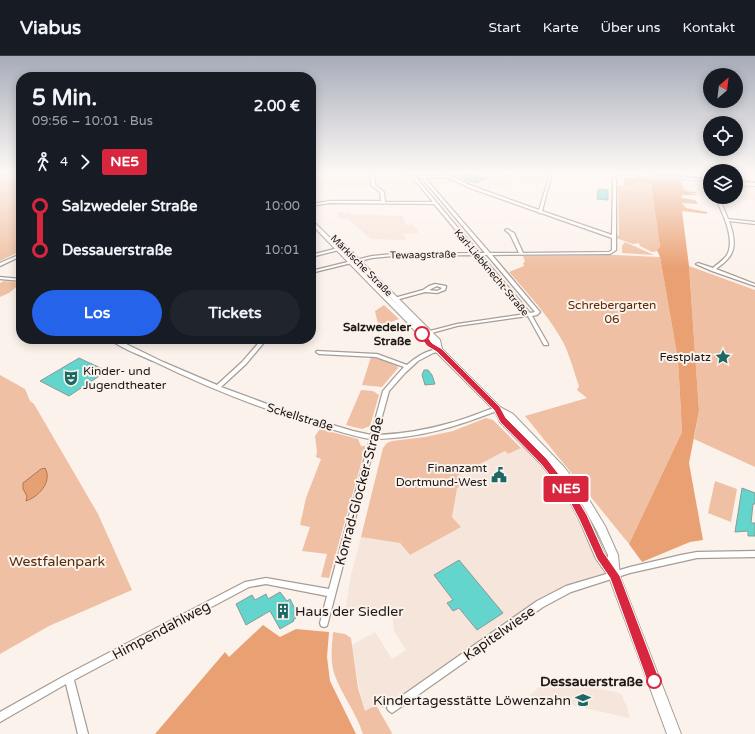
<!DOCTYPE html>
<html lang="de">
<meta charset="utf-8">
<style>
:root{--surface:#171b24;--page:#20242c;--text:#f1f3f6;--muted:#9ea1a6;--line:#363941;--accent:#2563eb}
body{margin:0;font-family:"Varela Round",sans-serif;background:var(--page);color:var(--text);height:100vh;display:flex;flex-direction:column;font-size:15px;white-space:nowrap}
*{box-sizing:border-box;margin:0}
p{font-size:13px;color:var(--muted)}
.icon{flex:none;width:22px;height:22px;fill:none;stroke:currentColor;stroke-width:2;stroke-linecap:round;stroke-linejoin:round}
.map{position:relative;flex:1;overflow:hidden}
.side{position:absolute;left:16px;top:16px;width:300px;height:272px;display:flex;flex-direction:column;background:var(--surface);border-radius:16px;box-shadow:0 2px 10px #0003}
.side>*{flex:none}
.badge{padding:0 8px;border-radius:3px;font-size:14px;line-height:26px}
.needle{width:26px;rotate:28deg}
.buttons{position:absolute;left:703px;top:12px;display:grid;gap:8px}
.buttons a{display:grid;place-items:center;width:40px;height:40px;border-radius:50%;background:var(--surface);box-shadow:0 2px 10px #0003;font-size:20px}
.map>.badge{position:absolute;translate:-50% -50%;box-shadow:0 0 0 2px #fff}
.legs{display:flex;align-items:center;gap:6px;height:44px;padding:0 16px;font-size:13px}
.legs p{margin-inline-start:auto}
.head{display:flex;align-items:center;justify-content:space-between;height:68px;padding:0 16px}
h1{font-size:22px;font-weight:700;line-height:30px}
.button{display:flex;gap:8px;margin-top:auto;padding:8px 16px}
.button a{flex:1;height:46px;border-radius:24px;background:var(--accent);color:#fff;font-size:16px;font-weight:700;line-height:46px;text-align:center}
.button a+a{background:var(--page);color:var(--text)}
ul{padding:0 16px;list-style:none}
li{display:flex;align-items:center;gap:14px;height:44px;font-size:15px}
li i{display:grid;place-items:center;width:6px;height:100%;margin:0 5px;background:currentColor}
li i::after{content:'';width:10px;height:10px;margin:-5px;border:3px solid;border-radius:50%;background:var(--surface)}
li p{margin-inline-start:auto}
li:first-child i{background:linear-gradient(#0000 50%,currentColor 0)}
li:last-child i{background:linear-gradient(currentColor 50%,#0000 0)}
header{display:flex;align-items:center;gap:24px;box-sizing:border-box;height:56px;padding:0 20px;background:var(--surface);border-bottom:1px solid var(--line)}
header strong{font-size:19px}
nav{display:flex;gap:22px;margin-inline-start:auto;font-size:14px}
.map>svg:first-child{display:block}
</style>
<header>
<strong>Viabus</strong>
<nav><a>Start</a><a>Karte</a><a>Über uns</a><a>Kontakt</a></nav>
</header>
<div class="map">
<svg width="755" height="678" viewBox="0 0 755 678">
<rect width="100%" height="100%" fill="#fcf2ec"/>
<!-- built -->
<path fill="#f6e5da" d="M313 117H524L544 118 546 121 543 128 513 124 510 132 498 130 482 136 458 127 413 130 382 128 373 129 374 130 311 131Z
M680 124 710 126V140L683 137H695L696 136 685 135Z
M736 128 755 130V144L718 141H736Z
M350 156V158L403 160 404 165 407 169 413 168 419 177 404 178 406 184 371 183 348 163H340L337 157Z
M526 389 569 442 610 519 570 530 389 651 382 652 375 649 365 655 359 632 352 589 375 576 392 603 406 594 394 575 392 554 345 555 351 519 361 481 400 487 410 499 461 471 452 461 457 420 505 395 508 398Z
M548 623 616 636 622 639 625 647H626L630 662 529 640Z"/>
<!-- green -->
<path fill="#efc0a3" d="M0 117H21V195L0 205Z
M634 125 651 126 660 192 658 195 652 196 640 190 639 187 633 188 616 182V179L619 180 618 129 634 130Z
M625 186 654 199 622 197V190Z
M615 199 660 201 678 304 682 376 629 488 525 360 587 342 577 334 579 330C574 316 570 300 563 286 549 260 528 238 509 216L524 210 523 207 525 206 523 200Z
M689 210 755 234V411L694 383 699 355Z
M4 225 21 227 9 237 0 241V227Z
M384 249 399 263 386 268H378L375 255Z
M371 301 385 304 397 310 398 312 382 331 362 329Z
M0 319 25 333 30 345 34 348 98 458 132 534 49 570 0 598Z
M361 334 373 335 379 339 370 370 362 373 346 369Z
M486 362 493 364 521 392 508 398 505 395 457 420 464 428 457 432 452 461 461 471 410 499 400 487 361 481 383 392 387 387 392 385 425 381 453 375Z
M320 373 358 383 361 390H366L329 522 321 521 327 498 302 495 310 471 300 469 306 442 321 403 316 401 317 396 315 380Z
M715 425 737 433 731 466 708 457Z
M333 576 345 578 351 582 358 632 365 655 376 649 392 677 391 678H363C356 656 341 638 334 617 330 604 332 590 333 576Z"/>
<!-- forest -->
<path fill="#e9a174" d="M624 121 680 124 685 135 696 136V137H688L700 139H682V142L695 144 698 148 682 147 686 152 707 156V158L682 155 689 210 699 355 689 407 703 484 690 486 642 506 629 488 682 376 678 304 660 201 657 194 660 191 651 127 634 125V130L624 129Z
M263 569 280 581 296 573 329 576 327 601 330 625 356 678H155L225 596 229 601Z"/>
<!-- water -->
<path fill="#e7a072" stroke="#aa7857" d="M45 412C53 426 38 441 26 445L27 440 23 433V427L41 413Z"/>
<!-- building -->
<path fill="#63d5cd" stroke="#8d9998" d="M463 117H475V121L488 122 476 127 460 122 461 121H463Z
M598 133 608 134V144L597 143Z
M79 302 107 315 69 340 40 325Z
M424 314H428L432 319 435 328 425 329 422 319Z
M742 432 755 437V448H753L751 467H755V480H748V475L735 476Z
M459 504 503 557 477 574 459 552 453 555 447 547 453 544 434 519Z
M280 536 287 545 290 543 296 555 293 557 296 562 293 564 294 565 280 573 270 555 246 569 236 548 252 539 255 544 266 538 268 543Z"/>
<g fill="none" stroke-linecap="round" stroke-linejoin="round">
<defs>
<path id="street" d="M372 117H374L375 129 384 136 385 146H433L409 117H412L479 197H485L422 122H420V120L418 117H421L423 120 448 119 472 130 539 154 550 118 552 117 542 155 612 179 613 123 616 122V194L610 198 492 199 540 256 537 259 532 260 548 288V289H544L528 260 457 270 428 278H426V276L457 268 526 258 477 199 393 200 372 202 311 217V215L372 200 393 198 475 197 434 148 330 147 311 150V148L330 145H381L380 136 371 129ZM447 121 470 132 538 156 539 157H541L612 182V194L609 196 523 197 514 177 507 173 505 174 510 178 519 197H490L425 122ZM481 199H487L535 256 530 257Z
M715 141H719L728 163 755 166V168L729 165C733 176 737 190 730 200 727 205 721 209 716 213L755 228V230L712 215 696 208 698 207 713 212C717 208 724 204 727 199 736 183 722 156 715 141Z
M338 192H339V194L311 201V199Z
M21 198V200L0 210V207Z
M0 221 21 223V225L0 223Z
M435 228 446 230V231L445 234 437 237 425 236 396 244 394 243V242L423 234 429 230ZM437 230 442 232 441 233 437 235 429 234Z
M110 283H116L163 306 217 329 242 306 262 283H267L246 308 221 331 289 356 353 375 371 379 383 335 395 321 404 311 376 301 319 298 316 296 317 295 377 298 407 309C416 301 428 293 441 293V295L433 297 418 305 405 317 389 335 377 379C402 378 426 374 450 367 466 363 481 356 497 351L500 353 499 354C458 370 421 382 376 383L327 570 324 571 321 570 320 567 327 540 266 528 249 531 74 624 88 678H78L66 628 0 666V656L66 619 245 526 266 522 329 533 370 383C352 380 335 374 317 369 261 353 206 331 153 305 140 299 120 292 110 283Z
M755 495V501L697 502 630 517 571 536 543 551 395 655 392 657 389 655 387 652 389 649 537 545 566 530 630 511 681 499 697 496Z"/>
<path id="secondary" d="M311 163 402 253 333 183 338 182 440 284 442 293 500 351 513 358 564 411 588 442 605 470 618 499 620 520 681 678H667L609 521 596 503 579 463 569 444 541 408 500 366 495 355 436 296C423 286 413 272 402 261 371 230 341 199 311 168ZM506 361 547 403 507 362ZM579 444 582 448 597 475 608 499V502L604 497 589 462Z"/>
<path id="primary" d="M603 117H631L710 123V125Z
M736 125 755 126V130L736 129Z"/>
</defs>
<!-- street casing -->
<use href="#street" stroke="#a69d97" stroke-width="2.5"/>
<!-- secondary casing -->
<use href="#secondary" stroke="#a69d97" stroke-width="2"/>
<!-- primary casing -->
<use href="#primary" stroke="#a69d97" stroke-width="2"/>
<!-- street -->
<use href="#street" fill="#fff" fill-rule="evenodd"/>
<!-- secondary -->
<use href="#secondary" fill="#fff" fill-rule="evenodd"/>
<!-- primary -->
<use href="#primary" fill="#fff" fill-rule="evenodd"/>
<defs>
<path id="rail" d="M648 117 710 123
M736 125 755 126"/>
</defs>
<!-- rail casing -->
<use href="#rail" stroke="#7e7874" stroke-width="2"/>
<!-- rail -->
<use href="#rail" stroke="#fcf2ec" stroke-width="1" stroke-dasharray="3.5" stroke-linecap="butt"/>
</g>
<!-- sky -->
<linearGradient id="sky" x2="0" y2="1"><stop stop-color="#a7acb9"/><stop offset="0.55" stop-color="#fef9f6"/><stop offset="1" stop-color="#fef9f6" stop-opacity="0"/></linearGradient>
<rect width="755" height="212" fill="url(#sky)"/>
<!-- line-1 -->
<path fill="#d7263d" stroke="#fff" d="M419 276H424L432 287 442 293 500 351 506 362 547 403 575 439 587 459 604 497 620 520 660 625 658 630 654 631 649 630 610 522 597 503 579 463 569 444 541 408 500 366 494 354 437 296 427 290 418 278Z"/>
<!-- icons -->
<defs>
<symbol id="sight-bare" viewBox="-9 -9 18 18"><path d="M0-6L1.8-2.2L6-1.7L2.9 1.2L3.7 5.4L0 3.3L-3.7 5.4L-2.9 1.2L-6-1.7L-1.8-2.2Z" fill="#1c6864" stroke="#fcf2ec" stroke-width="2.5" paint-order="stroke"/></symbol>
<symbol id="theatre-bare" viewBox="-9 -9 18 18"><path d="M-5-5.5Q0-4 5-5.5V0Q5 5 0 6Q-5 5-5 0ZM-3.3-2.5H-1v1.5H-3.3ZM1-2.5H3.3v1.5H1ZM-2.8 1Q0 5.5 2.8 1Z" fill="#1c6864" stroke="#fcf2ec" stroke-width="2.5" paint-order="stroke"/></symbol>
<symbol id="civic-bare" viewBox="-9 -9 18 18"><path d="M-.6-6.5H3V-4.5H.6V-3L4-1V1h2V6H-6V1h2V-1L-.6-3ZM-1.2 2.5V6h2.4V2.5Z" fill="#1c6864" stroke="#fcf2ec" stroke-width="2.5" paint-order="stroke"/></symbol>
<symbol id="building-bare" viewBox="-9 -9 18 18"><path d="M-4-6H4V6H1V3H-1V6H-4ZM-2.5-4.3h1.7v1.8h-1.7ZM.8-4.3h1.7v1.8H.8ZM-2.5-1h1.7V.8h-1.7ZM.8-1h1.7V.8H.8Z" fill="#1c6864" stroke="#fcf2ec" stroke-width="2.5" paint-order="stroke"/></symbol>
<symbol id="school-bare" viewBox="-9 -9 18 18"><path d="M0-5L7-2L0 1L-7-2ZM-4 1L0 2.5L4 1V4Q0 6-4 4Z" fill="#1c6864" stroke="#fcf2ec" stroke-width="2.5" paint-order="stroke"/></symbol>
</defs>
<g fill-rule="evenodd">
<use href="#sight-bare" x="712" y="290" width="22" height="22"/>
<use href="#theatre-bare" x="60" y="311" width="22" height="22"/>
<use href="#civic-bare" x="488" y="408" width="22" height="22"/>
<use href="#building-bare" x="272" y="544" width="22" height="22"/>
<use href="#school-bare" x="572" y="633" width="22" height="22"/>
</g>
<!-- markers -->
<g fill="#fff" stroke="#d7263d" stroke-width="2">
<circle cx="422" cy="278" r="7"/>
<circle cx="654" cy="625" r="7"/>
</g>
<g text-anchor="middle" stroke-width="4" stroke-linejoin="round" paint-order="stroke">
<!-- far-street labels -->
<g font-size="10" fill="#1c1917" stroke="#fcf2ec">
<text transform="translate(423 198) rotate(-1)" y="4">Tewaagstraße</text>
<text transform="translate(362 209) rotate(45)" y="4">Märkische Straße</text>
<text transform="translate(492 216) rotate(50)" y="4">Karl-Liebknecht-Straße</text>
</g>
<!-- park labels -->
<g font-size="12" fill="#592b08" stroke="#fcf2ec">
<text x="612" y="253">Schrebergarten<tspan x="612" dy="14">06</tspan></text>
</g>
<!-- stop labels -->
<g font-size="12" font-weight="bold" fill="#1c1917" stroke="#fcf2ec" text-anchor="end">
<text x="411" y="275">Salzwedeler<tspan x="411" dy="14">Straße</tspan></text>
</g>
<!-- poi labels -->
<g font-size="12" fill="#1c1917" stroke="#fcf2ec" text-anchor="end">
<text x="711" y="305">Festplatz</text>
<text x="83" y="319" text-anchor="start">Kinder- und<tspan x="83" dy="14">Jugendtheater</tspan></text>
<text x="487" y="416">Finanzamt<tspan x="487" dy="14">Dortmund-West</tspan></text>
</g>
<!-- street labels -->
<g font-size="12" fill="#1c1917" stroke="#fcf2ec">
<text transform="translate(300 361) rotate(17)" y="4">Sckellstraße</text>
</g>
<!-- near-street labels -->
<g font-size="14" fill="#1c1917" stroke="#fcf2ec">
<text transform="translate(359 435) rotate(-75)" y="5">Konrad-Glocker-Straße</text>
<text transform="translate(161 574) rotate(-28)" y="5">Himpendahlweg</text>
<text transform="translate(499 577) rotate(-35)" y="5">Kapitelwiese</text>
</g>
<!-- near-park labels -->
<g font-size="14" fill="#592b08" stroke="#fcf2ec">
<text x="57" y="510">Westfalenpark</text>
</g>
<!-- near-poi labels -->
<g font-size="14" fill="#1c1917" stroke="#fcf2ec" text-anchor="start">
<text x="295" y="560">Haus der Siedler</text>
<text x="571" y="649" text-anchor="end">Kindertagesstätte Löwenzahn</text>
</g>
<!-- near-stop labels -->
<g font-size="14" font-weight="bold" fill="#1c1917" stroke="#fcf2ec" text-anchor="end">
<text x="643" y="630">Dessauerstraße</text>
</g>
</g>
</svg>
<div class="buttons">
<a><svg class="needle" viewBox="-14 -14 28 28"><path d="M0-13l5 13h-10z" fill="#e53935"/><path d="M0 13l5-13h-10z" fill="#9ea1a6"/></svg></a>
<a><svg class="icon" aria-label="locate" viewBox="0 0 24 24"><circle cx="12" cy="12" r="6"/><path d="M12 2v4M12 18v4M2 12h4M18 12h4"/></svg></a>
<a><svg class="icon" aria-label="layers" viewBox="0 0 24 24"><path d="M12 4l9 5-9 5-9-5zM3 14l9 5 9-5"/></svg></a>
</div>
<b class="badge" style="left:566px;top:433px;background:#d7263d;color:#fff">NE5</b>
<section class="side">
<div class="head"><div><h1>5 Min.</h1><p>09:56 – 10:01 · Bus</p></div><b>2.00 €</b></div>
<div class="legs"><svg class="icon" aria-label="walk" viewBox="0 0 24 24"><circle cx="13" cy="4" r="2"/><path d="M13 8l-2 6 4 7M11 14l-3 7M7 12l3-4h3l4 4"/></svg>4<svg class="icon" aria-label="forward" viewBox="0 0 24 24"><path d="M9 5l7 7-7 7"/></svg><b class="badge" style="background:#d7263d;color:#fff">NE5</b></div>
<ul>
<li><i style="color:#d7263d"></i><b>Salzwedeler Straße</b><p>10:00</p></li>
<li><i style="color:#d7263d"></i><b>Dessauerstraße</b><p>10:01</p></li>
</ul>
<div class="button"><a>Los</a><a>Tickets</a></div>
</section>
</div>
